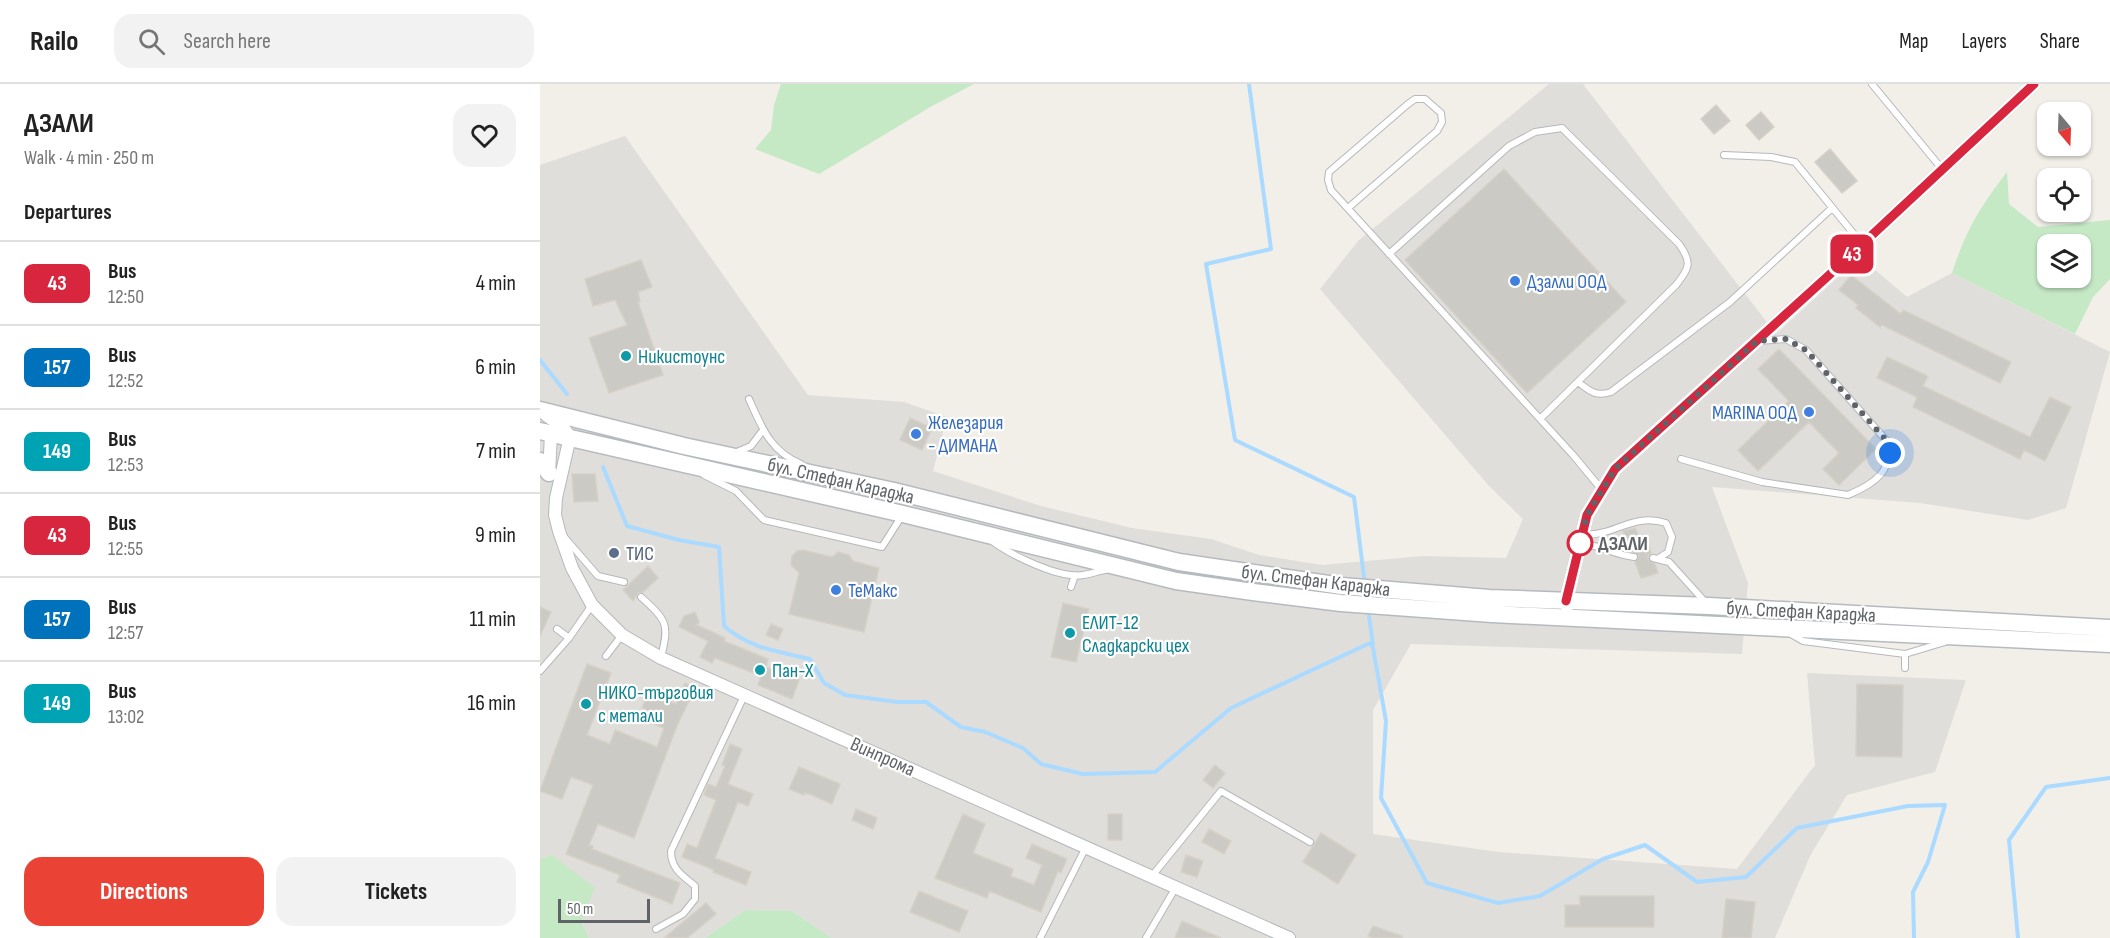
<!DOCTYPE html>
<meta charset="utf-8">
<style>
:root{--surface:#fff;--page:#f2f2f2;--text:#222;--muted:#767676;--line:#e0e0e0;--accent:#ea4335}
body{margin:0;font-family:"Sofia Sans Condensed",sans-serif;background:var(--page);color:var(--text);height:100vh;display:flex;flex-direction:column;font-size:22px;white-space:nowrap}
*{box-sizing:border-box;margin:0}
p{font-size:20px;color:var(--muted)}
.icon{flex:none;width:33px;height:33px;fill:none;stroke:currentColor;stroke-width:2;stroke-linecap:round;stroke-linejoin:round}
.map{position:relative;flex:1;overflow:hidden}
.drawer{display:flex;flex-direction:column;background:var(--surface);width:540px}
.drawer>*{flex:none}
.badge{padding:0 12px;border-radius:9px;font-size:21px;line-height:39px}
.needle{width:39px;rotate:161deg}
.buttons{position:absolute;left:1497px;top:18px;display:grid;gap:12px}
.buttons a{display:grid;place-items:center;width:54px;height:54px;border-radius:12px;background:var(--surface);box-shadow:0 2px 4px #0004;font-size:30px}
.scale{position:absolute;left:18px;bottom:15px;width:92px;box-sizing:border-box;padding-left:6px;border:3px solid #5f6368;border-top:0;font-size:16px;line-height:21px;white-space:nowrap;color:#5f6368;-webkit-text-stroke:4px #fff;paint-order:stroke}
.you{position:absolute;width:30px;height:30px;margin:-15px;border:4px solid #fff;border-radius:50%;background:#1a73e8;box-shadow:0 0 0 9px #1a73e833}
.map>.badge{position:absolute;translate:-50% -50%;box-shadow:0 0 0 3px #fff}
h2{padding:0 24px;font-size:22px;line-height:54px}
.round{display:grid;place-items:center;flex:none;width:63px;height:63px;border-radius:18px;background:var(--page)}
.summary{display:flex;align-items:center;justify-content:space-between;height:102px;padding:0 24px}
h1{font-size:28px;font-weight:700;line-height:45px}
.button{display:flex;gap:12px;margin-top:auto;padding:12px 24px}
.button a{flex:1;height:69px;border-radius:18px;background:var(--accent);color:#fff;font-size:24px;font-weight:700;line-height:69px;text-align:center}
.button a+a{background:var(--page);color:var(--text)}
ul{padding:0;list-style:none}
li{display:flex;align-items:center;gap:18px;height:84px;padding:0 24px;border-top:2px solid var(--line)}
li div{flex:1}
li b{display:block;font-size:22px}
li em{font-style:normal}
li .badge{min-width:66px;font-weight:700;text-align:center}
header{display:flex;align-items:center;gap:36px;box-sizing:border-box;height:84px;padding:0 30px;background:var(--surface);border-bottom:2px solid var(--line)}
header strong{font-size:28px}
nav{display:flex;gap:33px;margin-inline-start:auto;font-size:21px}
.search{width:420px;height:54px;background:var(--page);display:flex;align-items:center;gap:15px;box-sizing:border-box;padding:0 21px;border-radius:18px;color:var(--muted);font-size:22px}
main{display:flex;flex:1;min-height:0}
.map>svg:first-child{display:block}
</style>
<header>
<strong>Railo</strong>
<div class="search"><svg class="icon" aria-label="search" viewBox="0 0 24 24"><circle cx="10" cy="10" r="6"/><path d="M15 15l6 6"/></svg>Search here</div>
<nav><a>Map</a><a>Layers</a><a>Share</a></nav>
</header>
<main>
<section class="drawer">
<div class="summary"><div><h1>ДЗАЛИ</h1><p>Walk · 4 min · 250 m</p></div><a class="round"><svg class="icon" aria-label="heart" viewBox="0 0 24 24"><path d="M12 20l-8-8c-3-5 5-10 8-4 3-6 11-1 8 4z"/></svg></a></div>
<h2>Departures</h2>
<ul>
<li><span class="badge" style="background:#d7263d;color:#fff">43</span><div><b>Bus</b><p>12:50</p></div><em>4 min</em></li>
<li><span class="badge" style="background:#0072bc;color:#fff">157</span><div><b>Bus</b><p>12:52</p></div><em>6 min</em></li>
<li><span class="badge" style="background:#00a3b4;color:#fff">149</span><div><b>Bus</b><p>12:53</p></div><em>7 min</em></li>
<li><span class="badge" style="background:#d7263d;color:#fff">43</span><div><b>Bus</b><p>12:55</p></div><em>9 min</em></li>
<li><span class="badge" style="background:#0072bc;color:#fff">157</span><div><b>Bus</b><p>12:57</p></div><em>11 min</em></li>
<li><span class="badge" style="background:#00a3b4;color:#fff">149</span><div><b>Bus</b><p>13:02</p></div><em>16 min</em></li>
</ul>
<div class="button"><a>Directions</a><a>Tickets</a></div>
</section>
<div class="map">
<svg width="1570" height="854" viewBox="0 0 1570 854">
<rect width="100%" height="100%" fill="#f1efe8"/>
<!-- industrial -->
<path fill="#e0deda" d="M1009 0H1043L1236 250 1320 173 1367 213 1412 189 1570 268 1526 424 1488 436 1380 419 1172 403 1208 499 1202 570 871 560 833 626V750L958 768 1197 785 1275 681 1267 589 1426 596 1395 688 1307 711 1271 770 1235 854H292L252 827 205 826 165 854H49L12 771 0 775V81L85 52 268 311 364 318 407 333 393 387 501 422 592 444 671 455 719 471 782 481 883 472 966 474 983 435 949 402 780 205 818 157Z"/>
<!-- green -->
<path fill="#c5e8c5" fill-rule="evenodd" d="M241 0H434L392 22 279 90 215 65 231 46 234 21Z
M1467 88 1469 120 1498 143 1570 136V195L1553 213 1535 250 1412 189C1426 146 1440 123 1467 88ZM1540 160V194H1508V160Z
M12 771 55 804 41 837 49 854H0V775Z
M205 826 252 827 292 854H165Z"/>
<g fill="none" stroke-linecap="round" stroke-linejoin="round">
<!-- stream -->
<path stroke="#aadaff" stroke-width="4" d="M709 0 731 165 666 180 695 356 814 413 824 493
M0 276 27 310
M63 383 87 442 139 456 179 463 184 542C209 564 239 568 270 575L284 599 305 611 357 618H386L421 643 445 648 483 664 501 680 543 690 615 688 691 624 830 559 833 564 846 637 841 714 887 799 958 819 1000 812 1063 775 1105 761 1157 798 1206 793 1257 744 1368 722 1405 721 1388 778 1373 808 1374 854
M829 532 833 561
M1478 854 1469 756 1506 703 1570 694"/>
</g>
<!-- building -->
<path fill="#cccac5" stroke="#d6d1c6" stroke-width="1.5" d="M1176 21 1190 37 1174 50 1161 35Z
M1221 28 1234 43 1219 56 1206 41Z
M1290 65 1317 97 1302 109 1275 78Z
M964 85 1086 218 987 309 865 176Z
M101 176 112 203 98 208 100 218H98L123 291 69 309 49 254 87 241 75 216 53 222 45 195Z
M1311 191 1361 230 1363 226 1471 278 1460 299 1342 241 1340 243 1316 224 1318 221 1299 206Z
M1239 265 1336 365 1299 401 1283 385 1299 369 1269 338 1218 387 1198 366 1249 317 1218 285Z
M1347 273 1388 292 1383 302 1490 353 1510 313 1531 323 1505 377 1484 366 1480 375 1373 323 1377 313 1337 294Z
M370 334 392 344 382 366 360 356Z
M32 390H55L58 417 34 418Z
M1095 444 1102 458 1107 456 1111 469 1108 472V476L1115 480 1118 489 1101 494 1095 478 1099 472 1092 467 1090 459 1087 460 1083 447Z
M263 466 292 473 298 468 309 471 313 477 339 484 324 548 249 530 259 489 251 481 252 472 257 467Z
M108 482 118 494 103 508 98 509 93 517 83 506Z
M523 519 549 525 536 578 511 573Z
M0 523 11 528 0 552Z
M155 528 159 538 157 541 185 554 184 557 228 575 226 583 259 596 252 615 218 601 221 592 175 574 172 579 160 573 168 557 139 543 144 532Z
M231 540 243 545 238 556 226 551Z
M47 580 71 589 47 651 70 660 75 646 117 663 124 644 105 637 109 627 102 624 108 609 136 620 145 599 155 604 137 642 94 754 58 740 49 761 53 762 52 765 140 799 132 820 77 798 80 791 26 770 53 701 31 693 22 715 0 707Z
M1317 600 1363 601 1362 673 1316 672Z
M190 660 202 665 188 700 213 710 208 722 198 718 175 774 211 788 206 801 173 788 174 786 142 773 147 760 157 764 176 716 164 711 168 700 176 703 185 682 182 681Z
M675 681 685 689 673 704 663 696Z
M259 683 300 700 292 720 272 711 265 709 264 711 249 705Z
M316 725 337 734 333 745 312 736Z
M423 730 445 740 433 769 473 785 471 792 494 801 502 781 486 774 492 760 527 775 521 789 518 787 501 828 449 807 447 814 395 794Z
M568 730H582V756H568Z
M669 745 691 757 684 770 662 758Z
M781 749 816 771 798 800 763 778Z
M646 771 663 777 657 793 641 788Z
M379 807 428 827 419 848 370 828Z
M1040 812H1114V843H1025V821H1040Z
M1186 815 1215 818 1211 854H1182Z
M166 819 176 830 147 854H124Z
M642 837 681 854H635Z
M833 842 862 852V854H833L828 852Z"/>
<g fill="none" stroke-linecap="round" stroke-linejoin="round">
<defs>
<path id="lane" d="M1332 0 1402 85
M1184 71 1231 73 1255 78 1322 160
M808 124 897 47 902 38 901 29 885 15H875L868 20 789 88 788 96 791 106 1033 371 1062 406
M849 170 969 62 995 48 1022 44 1139 160C1152 178 1150 184 1136 201L1000 335
M1038 298C1050 307 1055 313 1071 308L1190 218 1292 124
M209 315C222 344 230 367 261 380
M197 368 211 362 223 346
M1141 375 1222 398 1308 411C1334 400 1355 387 1346 356L1266 266 1246 255 1218 257
M164 391 196 407 224 436 342 463 363 430
M1042 450C1072 454 1092 428 1126 439L1132 453 1128 468 1119 474
M25 454 58 492 84 498
M452 457C471 471 519 495 543 491 551 490 558 487 566 486
M1040 459C1059 461 1075 471 1094 473
M1113 474 1129 478 1167 520
M531 503 535 491
M101 513C126 536 130 539 121 573
M17 545 29 554
M1249 549 1263 557 1365 570 1405 558
M66 572 82 551
M1365 584V570
M0 587 29 554 52 521
M612 792 681 707 770 758
M116 845 143 830 155 815V802C142 791 131 785 131 767L204 612
M500 854 546 763
M606 854 636 803"/>
<path id="street" d="M6 331 23 343 30 353 16 414 15 431 19 447 32 484 52 521 82 551 121 574 749 854
M9 390 11 350 18 345
M1027 523 1026 517 1047 431 1075 385 1287 193 1494 0"/>
<path id="secondary" d="M0 326 144 362 354 407 639 478 802 502 949 514 1169 522 1570 544
M0 347 363 430 636 497 713 508 801 519 952 530 1570 560
M0 377 9 389"/>
</defs>
<!-- lane casing -->
<use href="#lane" stroke="#b5b8bc" stroke-width="8"/>
<!-- street casing -->
<use href="#street" stroke="#b5b8bc" stroke-width="14"/>
<!-- secondary casing -->
<use href="#secondary" stroke="#b6babf" stroke-width="19"/>
<!-- lane -->
<use href="#lane" stroke="#fff" stroke-width="6"/>
<!-- street -->
<use href="#street" stroke="#fff" stroke-width="12"/>
<!-- secondary -->
<use href="#secondary" stroke="#fff" stroke-width="16"/>
</g>
<g fill="none" stroke-linecap="round" stroke-linejoin="round">
<defs>
<path id="line" d="M1026 517 1047 431 1075 385 1287 193 1494 0"/>
</defs>
<!-- line casing -->
<use href="#line" stroke="#fff" stroke-width="14"/>
<!-- line -->
<use href="#line" stroke="#d7263d" stroke-width="9"/>
<!-- walk -->
<path stroke="#5f6368" stroke-width="6" stroke-dasharray="0 10.8" d="M1040 459 1047 431 1075 385 1217 257 1246 255 1266 266 1346 356 1350 369"/>
</g>
<!-- markers -->
<g fill="#3f7fe0" stroke="#fff" stroke-width="2">
<circle cx="975" cy="197" r="6"/>
<circle cx="1269" cy="328" r="6"/>
<circle cx="376" cy="350" r="6"/>
<circle cx="296" cy="506" r="6"/>
</g>
<g fill="#0f9aa8" stroke="#fff" stroke-width="2">
<circle cx="86" cy="272" r="6"/>
<circle cx="530" cy="549" r="6"/>
<circle cx="220" cy="586" r="6"/>
<circle cx="46" cy="620" r="6"/>
</g>
<circle fill="#fff" stroke="#d7263d" stroke-width="3" cx="1040" cy="459" r="12"/>
<circle fill="#5c6f8a" stroke="#fff" stroke-width="2" cx="74" cy="469" r="6"/>
<g text-anchor="middle" stroke-width="4.5" stroke-linejoin="round" paint-order="stroke">
<!-- shop labels -->
<g font-size="20" fill="#366cbe" stroke="#fff" text-anchor="start">
<text x="987" y="204">Дзалли ООД</text>
<text x="1257" y="335" text-anchor="end">MARINA ООД</text>
<text x="388" y="345">Железария<tspan x="388" dy="23">- ДИМАНА</tspan></text>
<text x="308" y="513">ТеМакс</text>
</g>
<!-- culture labels -->
<g font-size="20" fill="#0d838f" stroke="#fff" text-anchor="start">
<text x="98" y="279">Никистоунс</text>
<text x="542" y="545">ЕЛИТ-12<tspan x="542" dy="23">Сладкарски цех</tspan></text>
<text x="232" y="593">Пан-Х</text>
<text x="58" y="615">НИКО-търговия<tspan x="58" dy="23">с метали</tspan></text>
</g>
<!-- street labels -->
<g font-size="20" fill="#5f6368" stroke="#fff">
<text transform="translate(301 396) rotate(13)" y="7">бул. Стефан Караджа</text>
<text transform="translate(776 496) rotate(7)" y="7">бул. Стефан Караджа</text>
<text transform="translate(1261 527) rotate(3)" y="7">бул. Стефан Караджа</text>
<text transform="translate(343 672) rotate(24)" y="7">Винпрома</text>
</g>
<!-- stop labels -->
<g font-size="20" font-weight="bold" fill="#5f6368" stroke="#fff" text-anchor="start">
<text x="1058" y="466">ДЗАЛИ</text>
</g>
<!-- service labels -->
<g font-size="20" fill="#4e5e75" stroke="#fff" text-anchor="start">
<text x="86" y="476">ТИС</text>
</g>
</g>
</svg>
<div class="buttons">
<a><svg class="needle" viewBox="-14 -14 28 28"><path d="M0-13l5 13h-10z" fill="#e53935"/><path d="M0 13l5-13h-10z" fill="#767676"/></svg></a>
<a><svg class="icon" aria-label="locate" viewBox="0 0 24 24"><circle cx="12" cy="12" r="6"/><path d="M12 2v4M12 18v4M2 12h4M18 12h4"/></svg></a>
<a><svg class="icon" aria-label="layers" viewBox="0 0 24 24"><path d="M12 4l9 5-9 5-9-5zM3 14l9 5 9-5"/></svg></a>
</div>
<div class="scale">50 m</div>
<div class="you" style="left:1350px;top:369px"></div>
<b class="badge" style="left:1312px;top:170px;background:#d7263d;color:#fff">43</b>
</div>
</main>
